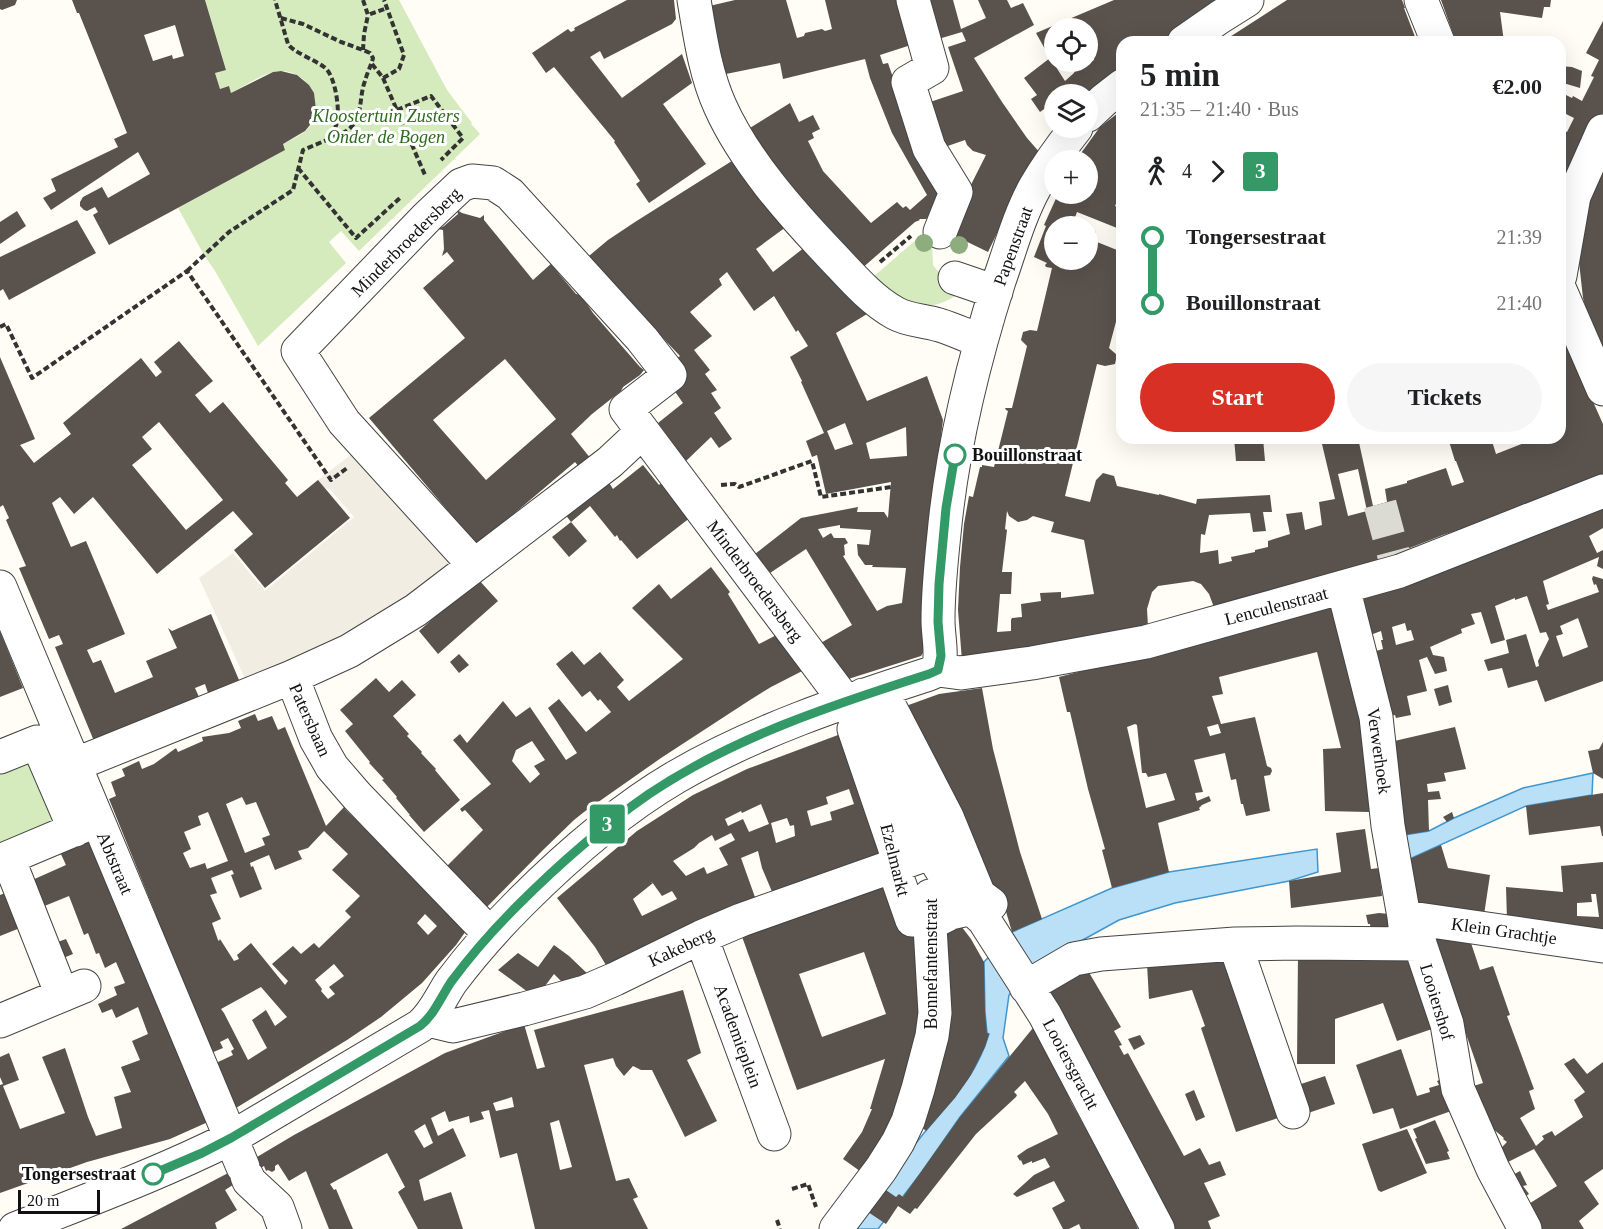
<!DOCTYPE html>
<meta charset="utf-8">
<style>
:root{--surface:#fff;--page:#f6f6f6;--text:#202124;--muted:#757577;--accent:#d93025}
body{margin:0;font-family:Georgia,serif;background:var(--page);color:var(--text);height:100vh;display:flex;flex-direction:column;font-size:22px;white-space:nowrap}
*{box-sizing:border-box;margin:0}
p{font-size:20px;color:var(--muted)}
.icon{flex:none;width:33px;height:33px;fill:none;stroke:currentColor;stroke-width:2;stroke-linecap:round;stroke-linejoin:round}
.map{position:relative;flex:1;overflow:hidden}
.side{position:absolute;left:1116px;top:36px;width:450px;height:408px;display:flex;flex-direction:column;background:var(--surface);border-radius:18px;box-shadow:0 6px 24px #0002}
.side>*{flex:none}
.badge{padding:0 12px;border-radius:4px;font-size:21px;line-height:39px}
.buttons{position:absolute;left:1044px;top:18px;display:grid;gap:12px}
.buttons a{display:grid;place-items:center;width:54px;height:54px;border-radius:50%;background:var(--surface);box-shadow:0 6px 24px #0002;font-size:30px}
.scale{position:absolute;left:18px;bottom:15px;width:82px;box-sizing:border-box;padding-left:6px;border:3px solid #111;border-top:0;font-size:16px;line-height:21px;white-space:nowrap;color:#111;-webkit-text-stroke:4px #fff;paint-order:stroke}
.map>.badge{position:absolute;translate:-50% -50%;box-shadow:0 0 0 3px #fff}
.legs{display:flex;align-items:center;gap:9px;height:66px;padding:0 24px;font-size:20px}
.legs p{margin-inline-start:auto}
.headline{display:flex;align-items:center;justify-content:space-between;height:102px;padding:0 24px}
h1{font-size:33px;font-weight:600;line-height:45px}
.cta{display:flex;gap:12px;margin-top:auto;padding:12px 24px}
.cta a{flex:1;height:69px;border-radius:36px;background:var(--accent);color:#fff;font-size:24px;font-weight:600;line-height:69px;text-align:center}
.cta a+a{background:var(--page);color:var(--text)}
ul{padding:0 24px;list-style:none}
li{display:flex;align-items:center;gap:21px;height:66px;font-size:22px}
li i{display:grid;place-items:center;width:9px;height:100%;margin:0 8px;background:currentColor}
li i::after{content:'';width:15px;height:15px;margin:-8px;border:4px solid;border-radius:50%;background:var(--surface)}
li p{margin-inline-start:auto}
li:first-child i{background:linear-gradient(#0000 50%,currentColor 0)}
li:last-child i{background:linear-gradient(currentColor 50%,#0000 0)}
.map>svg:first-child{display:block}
</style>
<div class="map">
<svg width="1603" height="1229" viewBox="0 0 1603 1229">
<rect width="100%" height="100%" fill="#fffdf5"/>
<!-- green -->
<path fill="#d5ebbd" d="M205 0H399L447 90 472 123 471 124 480 134 481 133 359 251 341 231 329 242 346 263 258 346 215 271 204 255 178 208 285 150 283 144C292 139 303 135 310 126 325 104 309 72 282 71 267 70 245 86 231 93L229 86 220 89 215 73 226 69Z
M925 232 932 243 933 265 957 295C922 318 901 299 872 278Z
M32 751 61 820 0 854V765Z"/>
<!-- plaza -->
<path fill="#f1ede2" d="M365 444 474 565 252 694 199 578 233 553 265 591 354 517 330 489 310 486Z"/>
<!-- water -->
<path fill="#b9e0f7" stroke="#3f96cf" stroke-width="1.5" d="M1593 773 1592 795 1526 806 1403 862 1398 836 1429 831 1454 818 1523 788Z
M1317 849 1318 872 1289 881 1175 903 1119 920 1070 947 1009 995 1003 1038 1009 1056 960 1117 921 1173 878 1229H852C875 1196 899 1164 924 1133 951 1100 976 1077 989 1034L987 1033 985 1012 984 962 1012 932 1112 888 1169 872Z"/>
<!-- building -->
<path fill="#5a524d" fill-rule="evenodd" d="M0 0H17L15 5 2 10 0 9Z
M72 0H205L226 70 215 73 220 89 229 86 231 93 273 72 281 71 297 75 309 85 314 93 316 109 310 125 305 131 283 144 285 150 109 245 93 215 98 212 95 207 87 211 84 210 80 206V202L83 197 102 187 108 198 150 174 138 152 51 210 43 198 56 191 51 179 118 147 114 139 127 133 79 13H77ZM175 25 184 56 173 59 172 55 153 61 144 35Z
M627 0H674L676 19 672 24 604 59 600 51 590 57 622 98 682 54 692 83 663 104 706 164 649 203 636 184 640 181 614 142 615 141 554 67 546 73 532 53 568 29 571 32 575 30 574 28Z
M735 0H786L797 38 804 36 805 33 822 29 825 31 832 29 825 0H899L914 44 880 55 883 64 888 63 901 101 946 191 937 214 926 219H919L920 220 915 222 860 270 745 131 790 103 799 122 813 115 820 129 812 133 814 138 808 141 823 171 871 223 897 202 903 208 906 206 910 210 927 195 892 133 870 78 865 59 783 79 780 63 721 75 705 7Z
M923 0H953L961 29 986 18 978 0H1007L1011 8 1023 3 1034 25 974 58 1002 102 1027 138 1041 154 1016 194 988 252 947 232 986 155 973 151 967 145 965 140 936 150 921 105 963 91 948 47 966 41 962 32 935 40Z
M1114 0H1225L1161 42H1122V75L1088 94H1054V116L1047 107 1040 112 1031 99 1037 95 1024 78 1050 58 1036 33ZM1054 28H1088V54L1091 52 1094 60 1076 67 1074 73 1065 81 1056 67 1069 62H1054Z
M1287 0H1402L1405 8H1404L1417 42H1222Z
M1441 0H1551L1550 7H1544L1542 18 1500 12 1504 42H1456Z
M1603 21V113L1568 184 1560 185V129L1567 132 1574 118 1560 111V92L1572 98 1573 96 1582 101 1594 77 1591 76 1599 60 1586 53Z
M1560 66 1572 67 1582 71 1580 88 1560 82Z
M1122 110V191L1115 206 1122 209V230L1077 212 1073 223 1081 226H1054V260H1088V229L1096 232 1092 240 1122 252V304L1121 303 1109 348 1117 355 1115 364 1105 366 1097 364 1065 496 1090 502 1096 480 1103 473 1114 476 1117 486 1159 495V494L1196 504 1197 499 1270 495 1272 512H1263L1266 531 1253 532 1250 513 1209 515 1205 535 1201 534 1200 553 1218 550 1219 564 1232 561 1231 557 1255 552V550L1268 547V541L1290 534 1286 514 1302 512 1305 530 1322 525 1319 502 1335 499 1322 444 1358 438 1373 506 1387 502 1385 489 1407 483V481L1446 468 1452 486 1464 482 1456 461H1455L1448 438H1491L1496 454 1537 438H1560V328L1603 424V479L1530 506 1443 535 1402 551 1386 562 1215 610 1209 594 1201 584 1193 581 1158 586 1152 592 1147 609 1148 627 962 661 958 610 960 567 964 524 969 496 973 497 980 467H982V465L994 467 1008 411 1006 410 1005 408H1012L1027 346 1021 340 1023 332 1030 330 1037 331 1052 268 1046 267 1045 265 1047 263 1034 257 1046 226 1044 225 1058 194H1088V160H1076L1100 127ZM1358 469 1367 511 1348 516 1338 474ZM1007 511 1009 516 1018 522 1027 520 1033 516 1054 522 1051 532 1084 540 1094 594 1061 598V592L1040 593 1041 601 1021 604 1022 617 1012 618 1011 620V631L997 632 1000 594H1011L1012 572H1002L1007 530 1005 529Z
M1603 152V360L1591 327 1583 298 1579 262 1581 228Z
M735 159 786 227 756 249 773 272 805 247 848 297 867 314 836 333 867 401 927 376 943 420 936 477 926 648 921 656 845 680 819 644 852 625 806 549 770 573 755 554 801 518 858 507 857 512H884L888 518 891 482 826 494 817 455 812 457 806 441 824 433 801 382 802 381 790 357 808 346 798 330 796 332 774 296 754 311 727 272 719 279 722 285 690 312 712 336 694 350 710 370 705 374 717 390 711 393 721 408 714 413 732 439 719 448 711 437 686 461 658 423 683 403 671 386 672 362 680 356 660 335 654 340 583 261 608 240 635 222ZM845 423 853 444 835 450 827 431ZM906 427 907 456 870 459 866 443ZM840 525V528L871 530 869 545 857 544 858 555 865 565H873L872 567 906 568 902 603 887 606 877 611 843 556 845 555 844 545 848 543 845 538H834L831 533 823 538 818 529Z
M457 210 462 213 480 218 484 215V220L533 280 553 262 556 265 555 269 576 294 581 295 593 313 640 367 644 370 640 375 623 387 621 391 592 414 571 434 595 464 584 473 575 462 477 545 369 418 465 338 423 288 454 261 447 252 442 256 444 249 443 230 438 229 444 226 458 214ZM505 359 556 419 486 480 433 420Z
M17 211 26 226 0 244V222Z
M77 220 96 253 9 300 3 289 0 291V257Z
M179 341 213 381 195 395 210 413 223 402 288 480 285 483 297 497 318 480 350 518 265 588 234 550 253 534 233 511 157 574 93 497 74 514 60 497 52 503 71 547 86 541 125 634 87 650 93 663 101 660 115 693 153 677 146 661 177 648 168 628 172 631 211 614 239 680 208 693 205 684 195 688 199 697 94 741 55 647 63 644 59 635 49 639 19 568 26 566 6 520 9 518 3 505 0 507V357L35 439 20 445 34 463 71 434 63 423 141 358 156 377 162 372 154 362ZM159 422 223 500 186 530 132 465 152 449 142 437Z
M1234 438H1263L1265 461H1236Z
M643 465 659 485 661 483 691 517 637 559 621 540 620 541 617 535 615 537 590 506 571 522 561 509 606 478 613 489Z
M1603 501V528L1589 536 1597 553 1603 550V569L1597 566 1599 557 1543 581 1549 604 1546 605 1548 610 1599 592 1596 584 1594 585 1592 579 1593 576 1603 579V681L1545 702 1537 680 1508 688 1502 668 1488 671 1484 660 1509 653 1506 640 1526 634 1536 667 1539 666 1538 661 1549 639 1546 632 1540 633 1527 596 1515 600V598L1495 606 1505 640 1491 644 1481 612 1471 614 1475 624 1461 629 1462 633 1430 647 1433 655 1444 657 1447 671 1435 674 1427 657 1419 660 1427 691 1407 696 1411 715 1396 718 1395 715 1385 717 1369 653 1383 649 1381 640H1383L1381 631 1365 637 1357 600ZM1578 618 1588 647 1563 657 1556 636 1563 634 1560 626ZM1405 623 1407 631 1411 630 1414 640 1396 645 1392 627Z
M571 522 587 541 569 557 552 537Z
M711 567 730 592 728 594 759 644 786 630 810 667 771 687 750 700 661 758 584 812 574 820 544 849 483 911 442 871 483 830 465 810 462 812 460 809 491 784 453 740 460 734 467 743 503 701 516 717 530 707 566 760 577 753 548 708 559 699 586 732 611 712 600 699 598 701 590 691 582 697 556 664 572 651 584 665 600 652 624 680 617 687 629 701 683 659 632 608 659 584 671 599ZM532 741 545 760 534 766 540 774 530 783 512 761 516 750Z
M478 579 498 601 438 654 419 631Z
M1338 604 1375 786 1369 812 1325 811 1323 749 1341 748 1317 652 1219 677 1223 694 1212 696 1221 724 1255 717 1267 766 1271 768 1272 771 1270 775 1264 776 1270 811 1246 816 1243 804H1241L1236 779 1231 780 1225 753 1194 760 1203 792 1195 793 1197 801 1209 796 1211 801 1202 805 1199 808 1200 810 1158 823 1169 872 1112 888 1102 850 1105 849 1088 789 1070 712H1067L1059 677ZM1135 724 1137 725 1142 773H1146L1148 777 1166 773 1175 800 1146 808 1127 727ZM1218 724 1221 733 1210 736 1207 727Z
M0 631 23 688 0 697Z
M459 654 469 665 459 673 450 662Z
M376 678 389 692 402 680 416 695 393 716 409 734 407 736 422 752 421 753 436 769 435 770 460 800 424 832 409 815H410L396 798 397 797 384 782 382 780 384 779 371 765 369 763 370 762 345 731 353 724 340 710Z
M1448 685 1452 702 1439 706 1434 689Z
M982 688 993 749 1020 852 1042 919 1012 932 1002 898 961 850 892 711 939 694Z
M255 714 258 721 272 716 278 730 285 727 326 826 345 806 347 808 345 809 468 928 456 945 422 983 381 1017 347 1040 236 1108 216 1063 233 1055 231 1051 234 1049 228 1038 220 1042 223 1048 211 1053 152 917 156 915 109 799 116 796 111 782 125 776 122 769 139 761 142 769 154 764 176 748 178 752 203 741 202 737 229 733 241 728 238 721ZM242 797 246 805 256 802 270 835 262 838 265 845 245 853 226 804ZM208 812 228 861 207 869 205 863 190 868 183 853 191 849 184 832 201 825 198 816ZM324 831 348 854 332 870 360 896 345 911 351 917 319 948 314 943 301 954 293 946 272 964 288 981 285 985 251 943 237 955 239 959 234 961 220 939 219 941 218 940 212 923 221 919 210 895 217 893 211 878 232 870 234 874 231 875 240 898 262 889 253 866 251 867 250 863 269 855 275 870 302 859 298 851 308 848ZM425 914 437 926 428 935 417 923ZM334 964 344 976 329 987 335 994 328 999 321 991 322 989 315 980ZM261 987 287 1017 275 1026 266 1010 252 1020 267 1048 248 1060 224 1013 221 1009Z
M1455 727 1466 769 1444 773 1446 781 1427 784 1428 792 1439 791 1441 799 1428 800 1429 831 1398 836 1390 742Z
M854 729 895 849 773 894 762 868 758 851 741 858 756 900 609 970 595 947 557 898 637 831 693 795 747 769ZM849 789 854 804 830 812 832 820 811 826 807 811 828 804 826 797ZM761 804 769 824 749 832 743 819 728 826 725 819 741 811 742 813ZM787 818 790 826 794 825 795 836 776 843 771 823ZM731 833 735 840 719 848 728 865 707 874 704 867 686 876 673 861 694 848 699 843 712 835 715 841ZM651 882H652L662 896 672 891 677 899 642 916 633 899 653 883Z
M1603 742V779L1593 773 1588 751 1599 749Z
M1603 793V836H1602L1600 826 1529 835 1526 806Z
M1452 812 1454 818 1447 822 1443 817Z
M1365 829 1371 869 1379 868 1382 896 1291 908 1289 881 1341 872 1336 833Z
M88 840 150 980 208 1122 170 1139 87 1162 0 1193V1085L3 1084 0 1077V1057L9 1053 19 1080 3 1086 20 1129 65 1113 42 1057 65 1048 88 1117 96 1136 122 1128 114 1097 131 1092 121 1067 140 1060 132 1041 148 1034 138 1007 116 1018 112 1009 102 1013 98 1004 117 995 114 987 125 983 116 962 105 968 99 953 96 954 88 933 84 935 69 896 42 907 30 881 66 865 60 852Z
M1441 845 1448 868 1490 875 1484 915 1414 904 1403 862Z
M1603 862V939L1507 920 1506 887 1563 892 1561 866ZM1591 894H1596L1599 917 1577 916V903L1592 902Z
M897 877 912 920 925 1017 915 1068 867 1176 843 1159 862 1132 872 1109H870L885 1059 797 1090 740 931ZM864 952 886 1014 822 1037 799 974Z
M10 891 25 926 0 936V895Z
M951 913 971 939 984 962 985 1012 987 1033 989 1034 985 1047 971 1075 955 1098 926 1131 916 1122 939 919Z
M1379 913 1389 914V929L1371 930 1370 924H1368L1366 915Z
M1432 936 1471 943 1480 970 1493 966 1510 1015 1507 1016 1534 1089 1529 1091 1535 1109 1520 1118 1536 1146 1544 1139 1542 1136 1552 1131 1555 1136 1583 1117 1574 1100 1585 1092 1564 1064 1574 1058 1587 1074 1603 1062V1169L1584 1182 1599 1204 1579 1221 1584 1229H1537L1524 1207 1557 1186 1534 1149 1504 1164 1501 1148 1507 1142 1503 1139 1504 1138 1486 1123 1467 1088 1483 1083Z
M66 939 73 954 61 959 55 943Z
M554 945 569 956 592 978 568 988 554 974 536 998 498 970 518 953 538 967Z
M1226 954 1242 1014 1278 1118 1236 1132 1201 1028 1205 1026 1192 990 1149 999 1147 964Z
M1298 954 1406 955 1432 1029 1397 1041 1383 1003 1335 1019V1064H1297Z
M1087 969 1121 1027 1114 1031 1122 1045 1119 1046 1124 1055 1128 1053 1184 1156 1200 1148 1209 1165 1220 1161 1226 1175 1204 1183 1220 1216 1208 1221 1211 1229H1174L1046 992Z
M683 990 701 1053 687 1060 717 1121 685 1137 652 1070H641L633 1066 624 1076 616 1066 613 1058 584 1065 616 1181 629 1178 638 1197 633 1199 648 1229H535L517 1153 500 1158 489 1110 481 1112 484 1119 470 1123 469 1116 449 1122 445 1111 431 1118 438 1136 453 1128 466 1156 419 1180 424 1201 451 1192 463 1229H418L398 1192 405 1187 387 1153 330 1184 334 1190 336 1189 353 1229H329L306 1171 289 1181 278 1164 275 1166V1170L272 1172 268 1170 266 1171 264 1166 259 1169 257 1157 294 1135 445 1053 524 1024 537 1069 545 1067 534 1030ZM512 1097 514 1107 496 1111 493 1103ZM559 1120 572 1167 560 1170 550 1123ZM425 1124 433 1143 424 1148 414 1131Z
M1037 1023 1076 1096 1070 1100 1126 1202 1138 1229H1081L1079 1224 1069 1229H1063L1052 1208 1065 1201 1054 1181 1017 1197 1013 1194 1034 1175 1050 1167 1045 1158 1032 1163V1161L1023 1165 1021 1160 1020 1161 1017 1156 1027 1149 1058 1134 1048 1114 1025 1081 1014 1092 1017 1095 1016 1097 976 1134 917 1209 915 1208 910 1214 898 1206 886 1224 865 1210 880 1186 896 1197 899 1194 903 1197 960 1117Z
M1140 1035 1145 1044 1134 1050 1128 1039Z
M1401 1049 1417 1096 1430 1092 1429 1088 1439 1085 1437 1081 1444 1078 1457 1109 1400 1129 1393 1108 1373 1114 1356 1065Z
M1325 1076 1335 1104 1302 1115 1292 1087Z
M1194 1090 1205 1117 1196 1121 1185 1094Z
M1435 1120 1449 1151 1447 1152 1450 1159 1426 1164 1415 1139 1417 1138 1413 1129Z
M1407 1129 1427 1173 1381 1192 1378 1190 1362 1144Z
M232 1171 239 1181 225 1190 237 1210 215 1223 217 1229H121Z
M1520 1171 1527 1185 1523 1186 1529 1194 1521 1199 1509 1177Z"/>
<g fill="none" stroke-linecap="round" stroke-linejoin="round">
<!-- minor-tunnel -->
<path stroke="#dbdad3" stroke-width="33" stroke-dasharray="33 16" stroke-linecap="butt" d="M1380 504 1394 556"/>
<defs>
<path id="minor" d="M694 0C700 35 705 73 720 106 744 160 791 213 831 255 851 276 870 299 895 313 909 321 924 320 939 325 953 329 967 336 981 341
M913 0 932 68 908 82 929 148 956 192 940 232
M1421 0 1438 42
M1184 42 1220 17 1247 0
M1088 115 1104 100 1122 86
M1560 276 1574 196 1603 131
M955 278 996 292
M1560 290 1603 389
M474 565 344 422 298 351 427 217 461 185 472 181 493 183 510 194 642 339 670 375 626 409 845 701
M0 587 243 1167
M1343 587 1376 717 1388 826 1404 917 1407 944
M938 670 961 673 1032 663 1146 642 1400 571 1603 491
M938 670C943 654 938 637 938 620 938 591 941 562 944 534 952 448 973 363 999 281 1010 250 1019 216 1035 187 1047 166 1061 147 1076 128
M292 677 349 651 416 610 610 462 642 432
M863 695 931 853 958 896 984 920 1045 1015 1158 1229
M892 711 947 817 979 895 991 904 951 913 939 919 912 920 897 877 895 849 854 729Z
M0 757 37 742 75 830
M74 765 292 677 316 739 332 767 357 796 490 934
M8 858 62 995
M0 861 95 821
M1404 917 1603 946
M701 937 774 1134
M1235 944 1293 1112
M1026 987 1074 959 1101 954 1235 944 1297 943 1420 944 1447 1024 1458 1089 1493 1169 1525 1229
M428 1020 453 1026 524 1009 585 992 615 979 701 937 741 920 916 858
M0 1021 84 986
M247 1176 249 1181 277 1207 285 1229
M15 1229C88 1200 161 1173 231 1138L420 1026C434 1015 441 997 451 982 472 954 495 928 520 903 567 856 618 811 676 777 755 731 842 702 929 674L938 670
M836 1229 881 1169 898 1142 908 1121 918 1089 932 1036 935 1013 930 927V896"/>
</defs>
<!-- minor casing -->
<use href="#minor" stroke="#444" stroke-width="35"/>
<!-- path -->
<path stroke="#333" stroke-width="4" stroke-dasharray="6 3" stroke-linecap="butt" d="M363 0 368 15 387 8
M281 18 303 24 341 42 363 50 370 53 373 58C371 66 367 73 365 81 359 96 363 115 351 127 346 133 336 136 330 139
M363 50 364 34 368 15
M372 64 383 78 399 69 404 55 384 0
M383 78 425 175 424 176
M397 110 431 96 463 138 441 160
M298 168 356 238 401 197
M880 262 911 236
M187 271 229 232 293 190 303 150 329 139C332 134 336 128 337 122 340 109 335 74 324 67 315 60 293 52 288 44L275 0
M0 327 6 324 32 378 187 271 331 480 347 468
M721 485 735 484 739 487 812 461 821 497 891 487
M792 1189 808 1184 816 1207
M777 1220 780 1229"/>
<!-- minor -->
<use href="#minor" stroke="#fff" stroke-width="33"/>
</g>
<!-- trees -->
<g fill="#8dad7f">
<circle cx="924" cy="243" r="9"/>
<circle cx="959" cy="245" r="9"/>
</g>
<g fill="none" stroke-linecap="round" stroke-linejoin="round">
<defs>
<path id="line-1" d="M153 1174 202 1153 231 1138 420 1026C434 1015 441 997 451 982 471 955 493 930 517 906 558 865 601 827 649 794 734 737 832 705 929 674L938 670 941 656 938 622 939 584 946 508 955 455"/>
</defs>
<!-- line-1 casing -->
<use href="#line-1" stroke="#fff" stroke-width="14"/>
<!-- line-1 -->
<use href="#line-1" stroke="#396" stroke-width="9"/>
</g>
<!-- markers -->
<g fill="#fff" stroke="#396" stroke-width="3">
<circle cx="955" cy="455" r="10"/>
<circle cx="153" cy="1174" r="10"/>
</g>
<g text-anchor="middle" stroke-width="6" stroke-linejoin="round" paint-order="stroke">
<!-- park labels -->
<g font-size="18" font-style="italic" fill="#2f6b1f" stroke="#fff">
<text x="386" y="122">Kloostertuin Zusters<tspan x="386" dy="21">Onder de Bogen</tspan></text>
</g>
<!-- street labels -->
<g font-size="18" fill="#111" stroke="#fff">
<text transform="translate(406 242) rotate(-45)" y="6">Minderbroedersberg</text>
<text transform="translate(1013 246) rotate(-70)" y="6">Papenstraat</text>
<text transform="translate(755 581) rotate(53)" y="6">Minderbroedersberg</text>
<text transform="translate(1276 606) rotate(-15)" y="6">Lenculenstraat</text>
<text transform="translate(310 720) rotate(66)" y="6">Patersbaan</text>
<text transform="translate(1379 751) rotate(82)" y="6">Verwerhoek</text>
<text transform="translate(895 860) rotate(76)" y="6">Ezelmarkt</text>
<text transform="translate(115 863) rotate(67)" y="6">Abtstraat</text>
<text transform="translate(1504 931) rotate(8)" y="6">Klein Grachtje</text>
<text transform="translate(681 947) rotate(-25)" y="6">Kakeberg</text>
<text transform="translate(931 964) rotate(-90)" y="6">Bonnefantenstraat</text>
<text transform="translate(1437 1002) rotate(73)" y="6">Looiershof</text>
<text transform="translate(738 1036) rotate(70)" y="6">Academieplein</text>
<text transform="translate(1071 1064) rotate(62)" y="6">Looiersgracht</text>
</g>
<!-- stop labels -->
<g font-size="18" font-weight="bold" fill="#111" stroke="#fff" text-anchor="start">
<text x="972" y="461">Bouillonstraat</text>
<text x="136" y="1180" text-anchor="end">Tongersestraat</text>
</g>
</g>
</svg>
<div class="buttons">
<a><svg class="icon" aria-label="locate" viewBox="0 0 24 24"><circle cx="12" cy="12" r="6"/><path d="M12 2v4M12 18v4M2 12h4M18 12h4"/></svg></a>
<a><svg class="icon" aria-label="layers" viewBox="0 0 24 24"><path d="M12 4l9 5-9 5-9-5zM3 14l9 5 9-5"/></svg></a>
<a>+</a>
<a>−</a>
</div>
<div class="scale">20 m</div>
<b class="badge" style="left:607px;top:824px;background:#396;color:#fff">3</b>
<section class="side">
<div class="headline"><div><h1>5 min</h1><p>21:35 – 21:40 · Bus</p></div><b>€2.00</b></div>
<div class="legs"><svg class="icon" aria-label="walk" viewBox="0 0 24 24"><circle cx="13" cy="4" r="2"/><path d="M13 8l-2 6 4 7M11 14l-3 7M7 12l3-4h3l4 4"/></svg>4<svg class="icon" aria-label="forward" viewBox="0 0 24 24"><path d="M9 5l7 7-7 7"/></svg><b class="badge" style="background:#396;color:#fff">3</b></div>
<ul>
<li><i style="color:#396"></i><b>Tongersestraat</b><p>21:39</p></li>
<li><i style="color:#396"></i><b>Bouillonstraat</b><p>21:40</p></li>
</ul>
<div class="cta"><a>Start</a><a>Tickets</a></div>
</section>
</div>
